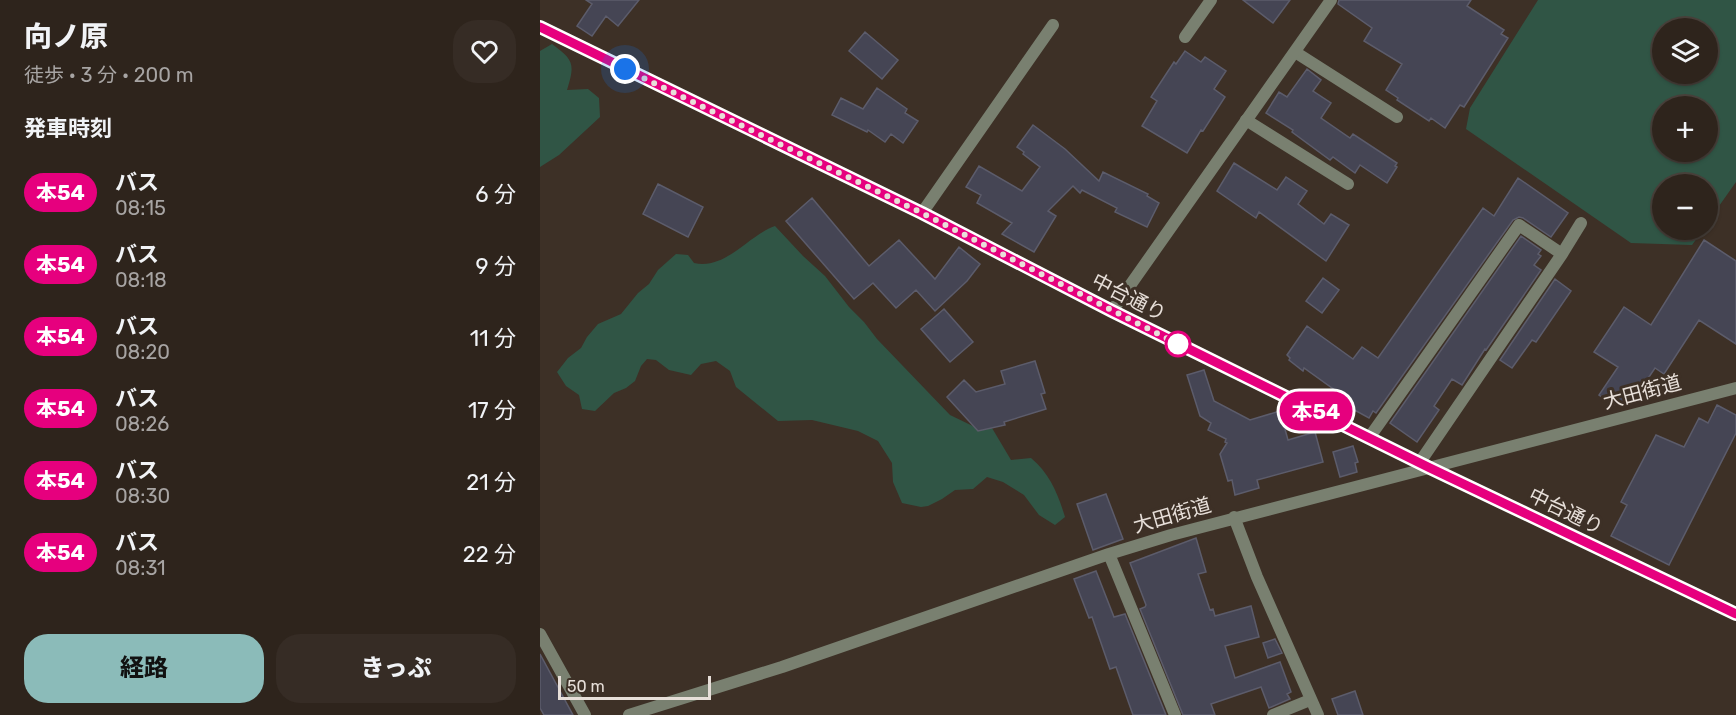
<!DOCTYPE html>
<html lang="ja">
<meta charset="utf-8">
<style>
:root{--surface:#2e241c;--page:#362c25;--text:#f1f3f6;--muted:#a7a4a3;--line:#49413b;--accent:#8bbbb9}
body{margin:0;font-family:Rubik,"Noto Sans JP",sans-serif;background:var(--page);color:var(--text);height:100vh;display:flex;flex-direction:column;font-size:22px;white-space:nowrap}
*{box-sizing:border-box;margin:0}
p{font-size:20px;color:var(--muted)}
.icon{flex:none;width:33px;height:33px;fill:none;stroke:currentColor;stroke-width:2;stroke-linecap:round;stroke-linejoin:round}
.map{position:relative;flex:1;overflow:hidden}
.panel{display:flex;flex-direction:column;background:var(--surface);width:540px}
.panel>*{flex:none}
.badge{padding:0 12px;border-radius:20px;font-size:21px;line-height:39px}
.tools{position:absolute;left:1112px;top:18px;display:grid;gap:12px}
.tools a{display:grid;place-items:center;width:66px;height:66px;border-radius:50%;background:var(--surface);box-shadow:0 2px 4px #0004,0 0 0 2px var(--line);font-size:30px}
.scale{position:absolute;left:18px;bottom:15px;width:153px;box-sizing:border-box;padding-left:6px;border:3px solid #e7dfd9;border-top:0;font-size:16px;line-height:21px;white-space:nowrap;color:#e7dfd9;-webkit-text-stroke:4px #3d3026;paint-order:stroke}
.you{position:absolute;width:30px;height:30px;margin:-15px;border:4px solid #fff;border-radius:50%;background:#1a73e8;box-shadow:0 0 0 9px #1a73e833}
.map>.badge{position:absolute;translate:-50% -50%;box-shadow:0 0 0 3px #fff}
h2{padding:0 24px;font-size:22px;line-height:54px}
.round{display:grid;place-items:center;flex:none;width:63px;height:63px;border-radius:24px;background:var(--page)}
.headline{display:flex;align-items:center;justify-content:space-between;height:102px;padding:0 24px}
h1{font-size:28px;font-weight:800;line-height:45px}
.cta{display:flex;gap:12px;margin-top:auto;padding:12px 24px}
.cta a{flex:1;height:69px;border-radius:24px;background:var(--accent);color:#111;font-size:24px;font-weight:800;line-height:69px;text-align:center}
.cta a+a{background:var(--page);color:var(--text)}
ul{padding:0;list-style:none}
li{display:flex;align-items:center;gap:18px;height:72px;padding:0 24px}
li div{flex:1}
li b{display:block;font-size:22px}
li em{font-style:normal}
li .badge{min-width:66px;font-weight:700;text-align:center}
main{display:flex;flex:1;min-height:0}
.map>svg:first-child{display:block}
</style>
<main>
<section class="panel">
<div class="headline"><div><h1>向ノ原</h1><p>徒歩 · 3 分 · 200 m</p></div><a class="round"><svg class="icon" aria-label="heart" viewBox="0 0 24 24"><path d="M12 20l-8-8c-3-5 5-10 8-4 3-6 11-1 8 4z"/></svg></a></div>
<h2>発車時刻</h2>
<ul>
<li><span class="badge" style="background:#e6007e;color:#fff">本54</span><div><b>バス</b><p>08:15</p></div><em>6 分</em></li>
<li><span class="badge" style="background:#e6007e;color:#fff">本54</span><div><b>バス</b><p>08:18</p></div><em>9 分</em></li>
<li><span class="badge" style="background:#e6007e;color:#fff">本54</span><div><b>バス</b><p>08:20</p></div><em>11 分</em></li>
<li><span class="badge" style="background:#e6007e;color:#fff">本54</span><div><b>バス</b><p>08:26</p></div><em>17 分</em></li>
<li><span class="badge" style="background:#e6007e;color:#fff">本54</span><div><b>バス</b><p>08:30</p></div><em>21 分</em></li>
<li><span class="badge" style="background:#e6007e;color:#fff">本54</span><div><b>バス</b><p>08:31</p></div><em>22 分</em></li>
</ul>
<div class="cta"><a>経路</a><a>きっぷ</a></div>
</section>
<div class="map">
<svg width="1196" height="715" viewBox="0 0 1196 715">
<rect width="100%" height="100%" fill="#3d3026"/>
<!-- green -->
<path fill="#305545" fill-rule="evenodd" d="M998 0H1196V182L1167 223V184H1122V230H1163L1152 245 1091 243 926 129 930 108ZM1167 28V74H1122V28ZM1167 106V152H1122V106Z
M12 44C34 60 35 64 27 90L48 89 59 98 60 117 19 155 0 167V51Z
M235 226 263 256 285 276 309 307 324 322 337 339 410 415 441 430 452 428 471 460 491 458C510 474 518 494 525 517L515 525 499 515 484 495 463 482 447 477 433 489 415 490 402 499 388 506 381 507 362 503 353 482 352 463 338 441 318 431 272 420 238 421 196 387 190 371 176 361 161 364 151 375 129 370 116 360 107 359 101 366 95 381 86 388 74 393 55 411 42 409 39 395 26 386 17 372 28 358 41 348 47 337 58 324 81 314 98 293 109 284 118 270 136 254 148 255 154 263C186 270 207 236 235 226Z"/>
<!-- building -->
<path fill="#454554" stroke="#5c5c6b" stroke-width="1.5" d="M46 0H99L78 26 66 16 52 36 37 26 52 4Z
M703 0H750L733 23Z
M799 0H931L927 6 964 30 961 34 968 38 924 107 920 105 905 128 891 118 889 121 857 100 858 98 846 90 862 64 824 41 832 28 798 4Z
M325 32 358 60 342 79 309 51Z
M645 51 661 62 665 57 686 71 674 89 685 97 663 131 661 130 647 153 602 126 617 101 611 97 634 62 636 64Z
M767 69 781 80 773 91 791 103 781 118 810 138 813 134 857 163 855 166 857 167 847 183 820 165 815 173 793 157 790 160 752 132 753 130 726 113 739 92 747 97Z
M337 88 367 109 365 113 378 121 363 143 351 134 345 142 328 130 327 132 292 115 301 98 323 109Z
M493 125 525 149 559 181 563 172 608 194 607 196 619 203 607 227 575 212 577 208 542 190 540 193 533 186 508 211 516 216 494 252 462 234 472 223 437 203 441 195 426 187 439 166 482 191 500 167 483 154 484 152 477 147Z
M694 163 737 190 746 177 767 191 758 204 784 224 791 214 809 225 786 261 719 212 716 218 677 191Z
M978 178 1028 213 1011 237 983 218 979 217 973 220 836 413 833 411 829 418 807 406 810 401 764 368 763 371 749 360 750 358 747 355 767 326 813 359 822 347 838 358 943 208 954 216Z
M118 184 163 207 148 237 103 214Z
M272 198 329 266 359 240 395 279 419 247 440 264 427 281 395 311 376 290 356 308 333 283 314 299 246 221Z
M981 236 1001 250 998 254 1001 256 994 265 1001 270 946 350 945 349 922 385 912 379 894 406 899 410 877 442 850 423Z
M1164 240 1196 261V344L1159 320 1124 374 1115 368 1094 399 1073 405 1059 395 1078 367 1054 352 1084 307 1111 325Z
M783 278 799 290 782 313 766 301Z
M1015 279 1031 291 996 342 992 340 972 368 960 360Z
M404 309 433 342 410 362 381 329Z
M495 361 505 393 501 394 506 409 464 422 465 425 438 431 407 397 424 380 436 392 465 384 461 371Z
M664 370 674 401 710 420 740 411 748 440 775 432 783 462 717 480 719 488 695 495 692 480 688 481 680 454 687 443 685 442 686 439 668 430 671 423 660 416 647 375Z
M1177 405 1196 415V433L1129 565 1071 536 1087 505 1081 502 1116 435 1144 447 1159 418 1168 423Z
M813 446 818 462 815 463 817 472 800 477 793 452Z
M566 494 583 539 553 550 537 504Z
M656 538 666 572 658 574 670 610 673 609 675 616 711 606 719 637 685 646 695 678 740 662 751 692 747 694 750 699 729 708 721 687 671 704 675 715H643L600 609 605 607 606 605 590 563Z
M556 571 574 617 585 614 626 715H593L576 667 570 669 552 617 549 618 534 579Z
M735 639 742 653 728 658 723 643Z
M0 654 33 715H4L0 708Z
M815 691 823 715H798L792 699Z"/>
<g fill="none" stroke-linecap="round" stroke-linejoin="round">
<!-- service -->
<path stroke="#798070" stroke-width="12" d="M645 37 671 0
M755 52 857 117
M706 120 808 184
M382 213 513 25
M1022 254 1041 223
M829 438 979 225 1022 254 880 462"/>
<!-- minor -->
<path stroke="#798070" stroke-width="12" d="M572 311 791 0
M694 517 717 577 778 715
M569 554 635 715
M0 634 45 715
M89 715 242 667 569 554 631 535 1196 388
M733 715 770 700"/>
<!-- tertiary -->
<path stroke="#798070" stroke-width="12" d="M0 27 382 213 572 311 890 468 1196 614"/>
</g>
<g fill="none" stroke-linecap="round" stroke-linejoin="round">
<defs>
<path id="line" d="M0 27 382 213 572 311 890 468 1196 614"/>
</defs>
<!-- line casing -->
<use href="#line" stroke="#fff" stroke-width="14"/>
<!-- line -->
<use href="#line" stroke="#e6007e" stroke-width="9"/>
<!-- walk -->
<path stroke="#e7dfd9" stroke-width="6" stroke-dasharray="0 10.8" d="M85 69 382 213 638 344"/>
</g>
<!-- markers -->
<circle fill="#fff" stroke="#e6007e" stroke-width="3" cx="638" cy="344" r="12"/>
<g text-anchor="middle" stroke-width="6" stroke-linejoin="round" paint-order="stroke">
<!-- street labels -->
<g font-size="20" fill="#e7dfd9" stroke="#3d3026">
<text transform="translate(589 297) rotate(27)" y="7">中台通り</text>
<text transform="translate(1102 392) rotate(-15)" y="7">大田街道</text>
<text transform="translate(1026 511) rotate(26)" y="7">中台通り</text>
<text transform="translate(632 515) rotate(-16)" y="7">大田街道</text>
</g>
</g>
</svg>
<div class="tools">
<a><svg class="icon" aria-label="layers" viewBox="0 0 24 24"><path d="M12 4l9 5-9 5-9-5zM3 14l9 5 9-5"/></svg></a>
<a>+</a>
<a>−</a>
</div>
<div class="scale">50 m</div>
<div class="you" style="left:85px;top:69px"></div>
<b class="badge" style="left:776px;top:411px;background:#e6007e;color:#fff">本54</b>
</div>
</main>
